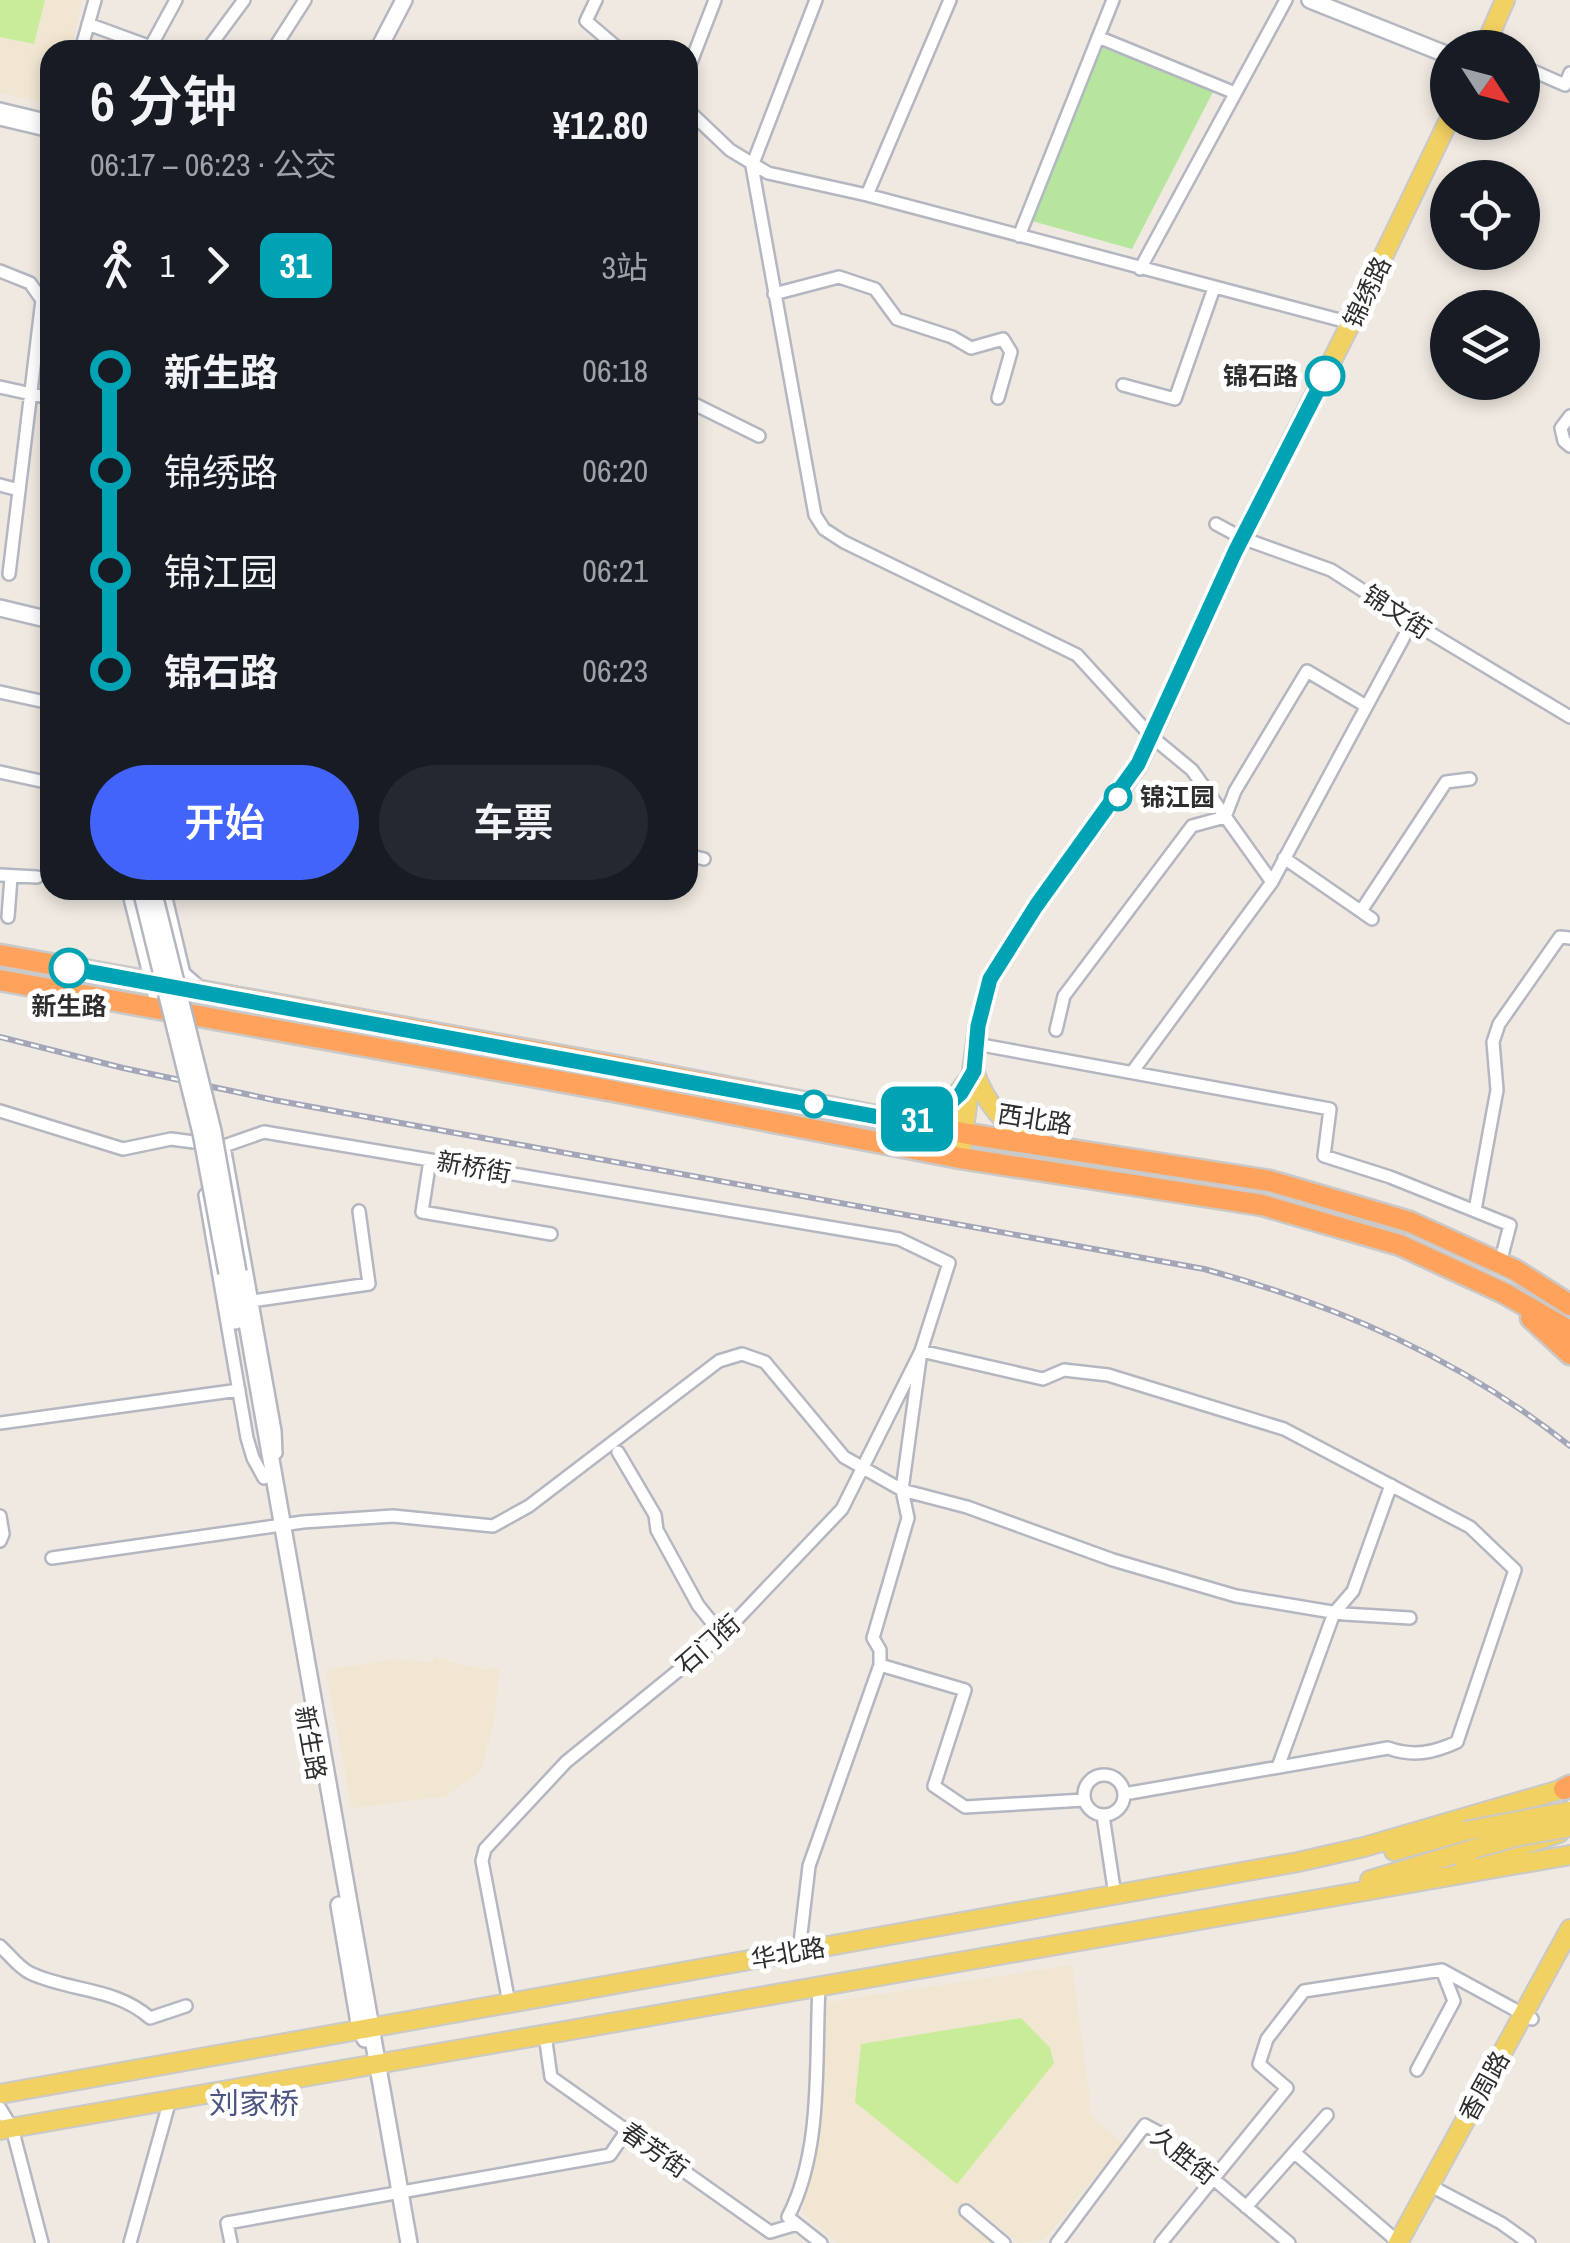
<!DOCTYPE html>
<html lang="zh">
<meta charset="utf-8">
<style>
:root{--surface:#171b24;--page:#242831;--text:#f1f3f6;--muted:#9ea1a6;--accent:#4264fb}
body{margin:0;font-family:"Archivo Narrow","Noto Sans SC",sans-serif;background:var(--page);color:var(--text);height:100vh;display:flex;flex-direction:column;font-size:38px;white-space:nowrap}
*{box-sizing:border-box;margin:0}
p{font-size:32px;color:var(--muted)}
.icon{flex:none;width:55px;height:55px;fill:none;stroke:currentColor;stroke-width:2;stroke-linecap:round;stroke-linejoin:round}
.map{position:relative;flex:1;overflow:hidden}
.drawer{position:absolute;left:40px;top:40px;width:658px;height:860px;display:flex;flex-direction:column;background:var(--surface);border-radius:30px;box-shadow:0 5px 15px #0003}
.drawer>*{flex:none}
.badge{padding:0 20px;border-radius:15px;font-size:35px;line-height:65px}
.needle{width:65px;rotate:126deg}
.tools{position:absolute;left:1430px;top:30px;display:grid;gap:20px}
.tools a{display:grid;place-items:center;width:110px;height:110px;border-radius:50%;background:var(--surface);box-shadow:0 5px 15px #0003;font-size:50px}
.map>.badge{position:absolute;translate:-50% -50%;box-shadow:0 0 0 5px #fff}
.legs{display:flex;align-items:center;gap:15px;height:110px;padding:0 50px;font-size:32px}
.legs p{margin-inline-start:auto}
.overview{display:flex;align-items:center;justify-content:space-between;height:170px;padding:0 50px}
h1{font-size:55px;font-weight:600;line-height:75px}
.cta{display:flex;gap:20px;margin-top:auto;padding:20px 50px}
.cta a{flex:1;height:115px;border-radius:60px;background:var(--accent);color:#fff;font-size:40px;font-weight:600;line-height:115px;text-align:center}
.cta a+a{background:var(--page);color:var(--text)}
ul{padding:0 50px;list-style:none}
li{display:flex;align-items:center;gap:35px;height:100px;font-size:38px}
li i{display:grid;place-items:center;width:15px;height:100%;margin:0 12px;background:currentColor}
li i::after{content:'';width:25px;height:25px;margin:-12px;border:8px solid;border-radius:50%;background:var(--surface)}
li p{margin-inline-start:auto}
li:first-child i{background:linear-gradient(#0000 50%,currentColor 0)}
li:last-child i{background:linear-gradient(currentColor 50%,#0000 0)}
.map>svg:first-child{display:block}
</style>
<div class="map">
<svg width="1570" height="2243" viewBox="0 0 1570 2243">
<rect width="100%" height="100%" fill="#efe9e1"/>
<!-- education -->
<path fill="#f0e6d1" d="M0 0H82L71 50H50V104L0 93Z
M434 1657 482 1670 499 1667 495 1716 481 1771 446 1796 352 1808 326 1670 398 1659 433 1663Z
M1072 1965 1090 2102 1089 2114 1122 2143 1044 2240 1018 2243 967 2201 959 2212 994 2243H838L802 2213 813 2140 823 2003Z"/>
<!-- green -->
<path fill="#b6e59e" d="M1101 47 1214 90 1132 249 1032 221Z"/>
<!-- pitch -->
<path fill="#c9ec9a" d="M0 0H45L34 44 0 37Z
M1021 2018 1050 2048 1054 2063 957 2184 855 2102 861 2044Z"/>
<g fill="none" stroke-linecap="round" stroke-linejoin="round">
<defs>
<path id="street" d="M596 0 586 21 620 50
M816 0 752 166 815 515 824 529 844 542 1077 655 1152 737 1192 770 1272 882
M88 24 159 50
M1098 37 1235 93
M151 46 176 0
M81 50 95 0
M207 50 244 0
M273 50 305 0
M1522 66 1565 85 1570 73
M688 70 715 0
M0 109 50 121
M688 110 730 150 768 173 867 195 1351 323
M0 119 50 131
M867 195 950 0
M1019 236 1113 0
M1140 269 1286 0
M0 271 30 283 42 300 9 574
M774 294 839 277 875 289 897 319 952 337 971 348 1003 339 1011 352 998 398
M1123 385 1175 399 1214 288
M0 387 50 398
M688 401 759 436
M1570 416 1561 428 1564 441 1570 446
M0 485 19 490
M1216 524 1242 538 1331 570 1412 622 1570 717
M0 692 50 703
M0 772 50 783
M688 855 704 859
M1284 858 1372 919
M0 875 37 877
M1361 911 1446 782 1470 779
M8 917 11 877
M1056 1030 1064 996 1192 826 1225 817 1235 791 1307 671 1366 706
M976 1044 1330 1109 1324 1156 1390 1177 1510 1225 1500 1263
M1133 1071 1272 882 1412 622
M0 1111 123 1149 171 1139 224 1146 264 1132 899 1239 949 1263 921 1351 842 1509 722 1635 566 1762 485 1849 482 1861 509 2003
M224 1146 275 1431 276 1453
M430 1160 422 1212 551 1234
M205 1195 247 1438 253 1458 264 1478
M1475 1210 1497 1090 1493 1042 1499 1024 1560 937 1570 938
M252 1301 369 1284 359 1211
M0 1423 239 1390
M618 1452 655 1515 657 1530 698 1605 722 1635
M0 1516 3 1534 0 1541
M52 1558 303 1522 393 1516 493 1526 529 1506 719 1361 742 1354 765 1362 844 1457 902 1490 967 1507 1113 1560 1236 1596 1344 1614 1410 1618
M880 1665 965 1690 934 1786 965 1807 1084 1800
M1278 1767 1334 1613 1353 1591 1391 1485
M1084 1795a20 20 0 1 1 40 0a20 20 0 1 1-40 0Z
M1103 1816 1115 1895
M0 1946C9 1954 19 1968 30 1973 71 1992 115 1987 150 2018L186 2006
M799 1951 809 1866 880 1665V1650L873 1638 908 1518 902 1490 921 1351 1043 1379 1064 1370 1108 1375 1284 1429 1470 1527 1515 1570 1457 1742C1433 1753 1413 1757 1388 1748L1124 1794
M819 1987C815 2062 823 2149 788 2217L821 2243
M545 2035 551 2077 770 2232 797 2224
M1417 2070 1454 2001 1442 1970
M0 2108 12 2128 42 2243
M1295 2153 1398 2242
M1429 2185 1501 2223 1529 2243
M1246 2207 1327 2115
M966 2211 1004 2243
M130 2243 170 2100
M231 2243 227 2223 610 2155 627 2130
M1057 2243 1145 2125 1158 2132 1289 2243
M1161 2243 1287 2088 1259 2064 1267 2039 1304 1991 1442 1970 1532 2019"/>
<path id="secondary" d="M1310 0 1448 55
M378 50 404 0
M0 608 50 620
M130 890 160 1010
M162 890 182 974 200 990
M238 1272 409 2243
M227 1273 236 1321
M339 1905 360 2029 365 2039"/>
<path id="primary" d="M1484 48 1505 0
M974 1071C986 1104 1003 1123 1032 1142
M906 1122 948 1105 968 1080
M960 1158 978 1026 990 979 1036 906 1138 765 1235 552 1351 323 1448 122
M1394 1851 1465 1831
M1465 1864 1559 1833
M1370 1880 1473 1849
M0 2094 1298 1862 1364 1847 1570 1787
M0 2130 1570 1855
M1398 2243 1570 1929"/>
<path id="highway" d="M0 955 616 1066 968 1134 1270 1181 1410 1222 1515 1270 1570 1305
M0 980 608 1090 960 1158 1262 1205 1400 1245 1504 1293 1570 1331
M1531 1318 1570 1354
M1564 1789 1570 1786"/>
</defs>
<!-- street casing -->
<use href="#street" stroke="#b4b7c1" stroke-width="16"/>
<!-- secondary casing -->
<use href="#secondary" stroke="#b4b7c1" stroke-width="20"/>
<!-- primary casing -->
<use href="#primary" stroke="#c9c9c9" stroke-width="22"/>
<!-- highway casing -->
<use href="#highway" stroke="#c9c9c9" stroke-width="25"/>
<!-- street -->
<use href="#street" stroke="#fff" stroke-width="11"/>
<!-- secondary -->
<use href="#secondary" stroke="#fff" stroke-width="15"/>
<!-- primary -->
<use href="#primary" stroke="#f2d163" stroke-width="18"/>
<!-- highway -->
<use href="#highway" stroke="#ffa35c" stroke-width="20"/>
<defs>
<path id="rail" d="M0 1037 123 1068 274 1100 1204 1269C1337 1305 1461 1359 1570 1446"/>
</defs>
<!-- rail casing -->
<use href="#rail" stroke="#a3a6b8" stroke-width="6"/>
<!-- rail -->
<use href="#rail" stroke="#fff" stroke-width="2.5" stroke-dasharray="8" stroke-linecap="butt"/>
<defs>
<path id="secondary-bridge" d="M141 890 201 1133 227 1273
M153 890 213 1131 238 1272"/>
<path id="primary-bridge" d="M1465 1831 1570 1811
M1473 1849 1515 1837 1570 1827"/>
</defs>
<!-- secondary-bridge casing -->
<use href="#secondary-bridge" stroke="#b4b7c1" stroke-width="20" stroke-linecap="butt"/>
<!-- primary-bridge casing -->
<use href="#primary-bridge" stroke="#c9c9c9" stroke-width="22" stroke-linecap="butt"/>
<!-- secondary-bridge -->
<use href="#secondary-bridge" stroke="#fff" stroke-width="15"/>
<!-- primary-bridge -->
<use href="#primary-bridge" stroke="#f2d163" stroke-width="18"/>
</g>
<g fill="none" stroke-linecap="round" stroke-linejoin="round">
<defs>
<path id="line-1" d="M69 968 906 1122 948 1105 961 1093 974 1071 978 1026 990 979 1036 906 1138 764 1235 552 1325 376"/>
</defs>
<!-- line-1 casing -->
<use href="#line-1" stroke="#fff" stroke-width="22"/>
<!-- line-1 -->
<use href="#line-1" stroke="#00a3b4" stroke-width="15"/>
</g>
<!-- markers -->
<g fill="#fff" stroke="#00a3b4" stroke-width="5">
<circle cx="1325" cy="376" r="18"/>
<circle cx="1118" cy="797" r="12"/>
<circle cx="69" cy="968" r="18"/>
<circle cx="814" cy="1104" r="12"/>
</g>
<g text-anchor="middle" stroke-width="10" stroke-linejoin="round" paint-order="stroke">
<!-- street labels -->
<g font-size="25" fill="#2e2e2e" stroke="#fff">
<text transform="translate(1367 292) rotate(-64)" y="9">锦绣路</text>
<text transform="translate(1397 612) rotate(33)" y="9">锦文街</text>
<text transform="translate(1035 1119) rotate(9)" y="9">西北路</text>
<text transform="translate(474 1167) rotate(10)" y="9">新桥街</text>
<text transform="translate(708 1644) rotate(-41)" y="9">石门街</text>
<text transform="translate(311 1743) rotate(80)" y="9">新生路</text>
<text transform="translate(788 1953) rotate(-10)" y="9">华北路</text>
<text transform="translate(1484 2086) rotate(-61)" y="9">香周路</text>
<text transform="translate(655 2150) rotate(35)" y="9">春芳街</text>
<text transform="translate(1184 2156) rotate(38)" y="9">久胜街</text>
</g>
<!-- stop labels -->
<g font-size="25" font-weight="bold" fill="#2e2e2e" stroke="#fff" text-anchor="end">
<text x="1298" y="385">锦石路</text>
<text x="1140" y="806" text-anchor="start">锦江园</text>
<text x="69" y="1015" text-anchor="middle">新生路</text>
</g>
<!-- quarter labels -->
<g font-size="30" fill="#4d5680" stroke="#fff">
<text x="254" y="2114">刘家桥</text>
</g>
</g>
</svg>
<div class="tools">
<a><svg class="needle" viewBox="-14 -14 28 28"><path d="M0-13l5 13h-10z" fill="#e53935"/><path d="M0 13l5-13h-10z" fill="#9ea1a6"/></svg></a>
<a><svg class="icon" aria-label="locate" viewBox="0 0 24 24"><circle cx="12" cy="12" r="6"/><path d="M12 2v4M12 18v4M2 12h4M18 12h4"/></svg></a>
<a><svg class="icon" aria-label="layers" viewBox="0 0 24 24"><path d="M12 4l9 5-9 5-9-5zM3 14l9 5 9-5"/></svg></a>
</div>
<b class="badge" style="left:917px;top:1119px;background:#00a3b4;color:#fff">31</b>
<section class="drawer">
<div class="overview"><div><h1>6 分钟</h1><p>06:17 – 06:23 · 公交</p></div><b>¥12.80</b></div>
<div class="legs"><svg class="icon" aria-label="walk" viewBox="0 0 24 24"><circle cx="13" cy="4" r="2"/><path d="M13 8l-2 6 4 7M11 14l-3 7M7 12l3-4h3l4 4"/></svg>1<svg class="icon" aria-label="forward" viewBox="0 0 24 24"><path d="M9 5l7 7-7 7"/></svg><b class="badge" style="background:#00a3b4;color:#fff">31</b><p>3站</p></div>
<ul>
<li><i style="color:#00a3b4"></i><b>新生路</b><p>06:18</p></li>
<li><i style="color:#00a3b4"></i><span>锦绣路</span><p>06:20</p></li>
<li><i style="color:#00a3b4"></i><span>锦江园</span><p>06:21</p></li>
<li><i style="color:#00a3b4"></i><b>锦石路</b><p>06:23</p></li>
</ul>
<div class="cta"><a>开始</a><a>车票</a></div>
</section>
</div>
